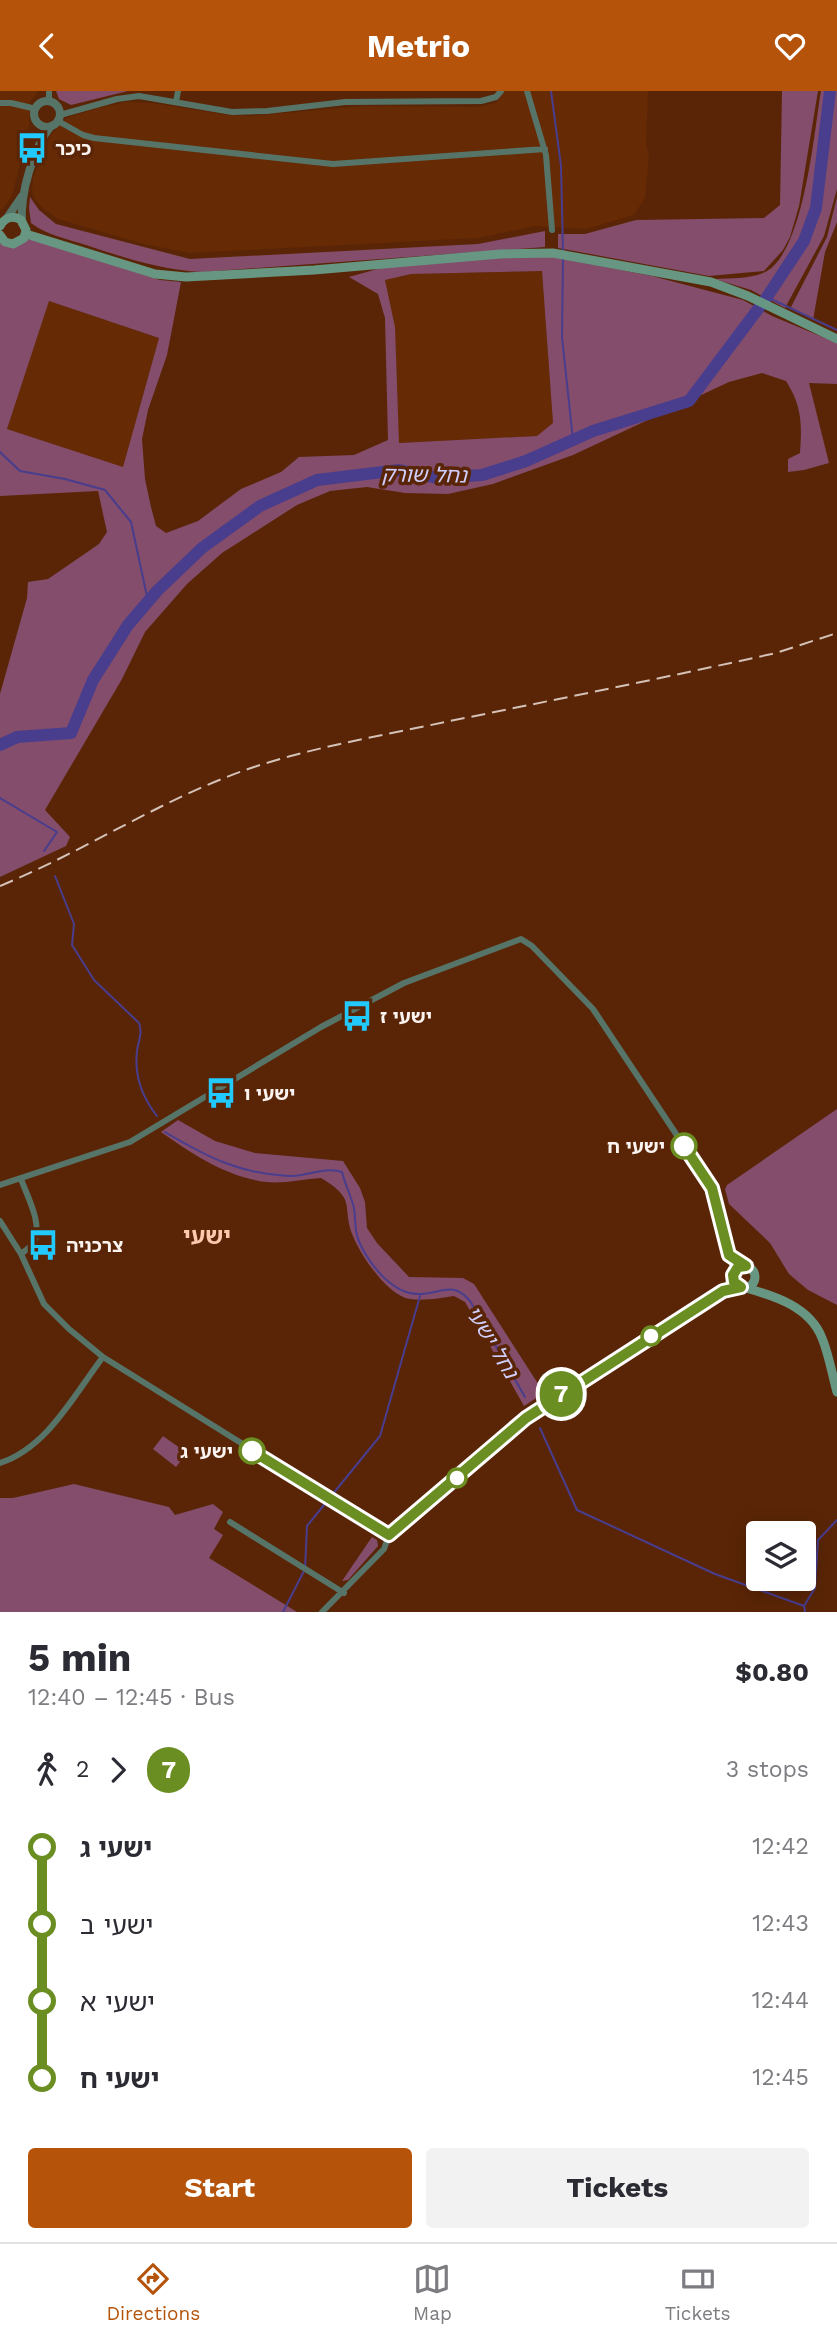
<!DOCTYPE html>
<meta charset="utf-8">
<style>
:root{--surface:#fff;--page:#f2f2f3;--text:#2b2b33;--muted:#7c7c81;--line:#e1e1e2;--accent:#b45309}
body{margin:0;font-family:"Work Sans","Noto Sans Hebrew",sans-serif;background:var(--page);color:var(--text);height:100vh;display:flex;flex-direction:column;font-size:26px;white-space:nowrap}
*{box-sizing:border-box;margin:0}
p{font-size:23px;color:var(--muted)}
.icon{flex:none;width:38px;height:38px;fill:none;stroke:currentColor;stroke-width:2;stroke-linecap:round;stroke-linejoin:round}
.map{position:relative;height:1521px;overflow:hidden}
.sheet{display:flex;flex-direction:column;background:var(--surface);flex:1}
.sheet>*{flex:none}
.badge{padding:0 14px;border-radius:23px;font-size:24px;line-height:46px}
.buttons{position:absolute;left:746px;top:1430px;display:grid;gap:14px}
.buttons a{display:grid;place-items:center;width:70px;height:70px;border-radius:7px;background:var(--surface);box-shadow:0 4px 18px #0003;font-size:35px}
.map>.badge{position:absolute;translate:-50% -50%;box-shadow:0 0 0 4px #fff}
.legs{display:flex;align-items:center;gap:10px;height:77px;padding:0 28px;font-size:23px}
.legs p{margin-inline-start:auto}
.overview{display:flex;align-items:center;justify-content:space-between;height:119px;padding:0 28px}
h1{font-size:38px;font-weight:700;line-height:52px}
.primary-button{display:flex;gap:14px;margin-top:auto;padding:14px 28px}
.primary-button a{flex:1;height:80px;border-radius:7px;background:var(--accent);color:#fff;font-size:28px;font-weight:700;line-height:80px;text-align:center}
.primary-button a+a{background:var(--page);color:var(--text)}
ul{padding:0 28px;list-style:none}
li{display:flex;align-items:center;gap:24px;height:77px;font-size:26px}
li i{display:grid;place-items:center;width:10px;height:100%;margin:0 9px;background:currentColor}
li i::after{content:'';width:18px;height:18px;margin:-9px;border:5px solid;border-radius:50%;background:var(--surface)}
li p{margin-inline-start:auto}
li:first-child i{background:linear-gradient(#0000 50%,currentColor 0)}
li:last-child i{background:linear-gradient(currentColor 50%,#0000 0)}
header{display:flex;justify-content:space-between;align-items:center;height:91px;padding:0 28px;background:var(--accent);color:#fff;font-size:32px;font-weight:700}
.dock{display:flex;justify-content:space-around;align-items:center;height:98px;border-top:2px solid var(--line);background:var(--surface);font-size:19px;color:var(--muted)}
.dock a{display:grid;justify-items:center;gap:4px}
.dock .current{color:var(--accent)}
.map>svg:first-child{display:block}
</style>
<header><svg class="icon" aria-label="back" viewBox="0 0 24 24"><path d="M15 5l-7 7 7 7"/></svg>Metrio<svg class="icon" aria-label="heart" viewBox="0 0 24 24"><path d="M12 20l-8-8c-3-5 5-10 8-4 3-6 11-1 8 4z"/></svg></header>
<div class="map">
<svg width="837" height="1521" viewBox="0 0 837 1521">
<rect width="100%" height="100%" fill="#5a2506"/>
<!-- built -->
<path fill="#662a05" d="M0 0H38L30 11 29 38 12 105 2 119H0Z
M504 0H648L646 53 649 65 645 107 634 124 586 138 535 135 478 147 190 162 144 153 58 128 43 117 35 108 32 100 33 87 50 45 67 27 98 17 126 11 152 12 227 24 251 25 364 15 477 16 496 12Z
M542 180 553 332 538 345 398 352 385 189 411 183Z
M49 210 159 247 123 376 7 338Z"/>
<!-- green -->
<path fill="#834d6b" fill-rule="evenodd" d="M56 0H128L71 14 59 8Z
M782 0H818L799 115 790 146 783 159 764 180 709 185 558 157V143H585L636 129 764 127 780 114Z
M821 0H837V98L824 145 785 217 751 199 715 188C730 187 749 188 763 182 804 166 814 40 821 0Z
M30 106 39 119 56 133 190 168 478 153 545 140V156L202 181C161 179 125 167 86 154 67 148 47 144 31 132L29 117Z
M837 106V131L825 161 813 229 791 216 827 146Z
M0 140 6 148 35 149 160 189 181 191 167 264 148 319 142 348 145 388 151 416 156 435 166 442 198 430 241 398 281 381 299 366 354 364 388 349 385 227 378 203 349 186 388 175 508 165 553 166 652 185 743 209 772 225 837 252V293L809 292 829 372 804 379 788 381V368L800 362C802 333 802 315 786 290L762 282 729 291 573 364 493 393 448 403 405 402 367 396 330 400 297 414 222 462 187 493 145 541 122 588 45 719 70 746 66 755 0 786V603L27 507 28 491 48 488 99 453 107 441 98 400 0 405ZM542 180 553 332 537 345 399 352 395 236 385 189 411 183ZM49 210 159 247 123 376 7 338Z
M837 1018V1214L808 1199 789 1183 770 1152 729 1113 725 1098 727 1094Z
M178 1029 215 1050 255 1062 343 1070 360 1097 365 1111 367 1137 377 1152 409 1186 463 1187 474 1193 544 1302 524 1315 465 1211 454 1205C441 1207 424 1210 410 1208 388 1205 361 1165 353 1145 341 1115 358 1109 321 1087 304 1088 283 1093 266 1091 227 1086 192 1063 161 1041Z
M163 1345 187 1362 176 1376 153 1358Z
M74 1393 169 1416 175 1424 213 1413 223 1421 214 1438 223 1444 209 1467 297 1521H0V1407H13Z
M372 1446 377 1449 378 1455 348 1489 342 1490Z"/>
<g fill="none" stroke-linecap="round" stroke-linejoin="round">
<!-- stream -->
<path stroke="#493d8e" stroke-width="2" d="M551 0 561 75 563 159
M563 168 562 246 573 349
M767 206 837 239
M0 361 20 380 65 388 105 399 131 431 148 510
M0 707 57 741 44 760
M55 785 74 833 72 854 94 889 139 932C143 943 138 950 137 960 134 985 142 1006 157 1025
M165 1041C205 1065 240 1083 288 1085 305 1086 325 1075 342 1081 345 1093 351 1105 354 1117 356 1130 354 1142 361 1155 372 1176 394 1205 421 1203 442 1202 453 1190 470 1210L525 1306
M540 1337 577 1419 715 1483 804 1515 805 1521
M332 1404 380 1345 420 1205
M804 1515 815 1497 818 1449 837 1429
M283 1521 305 1478 307 1435 328 1409"/>
<!-- river -->
<path stroke="#493d8e" stroke-width="12" d="M0 654 17 646 71 642 93 589 128 534 157 500 202 457 260 415 317 389 399 379 437 387 482 384 526 370 593 340 689 310 767 206 804 150 816 117 830 0"/>
<!-- minor -->
<path stroke="#577468" stroke-width="6" d="M49 0V10
M527 0 546 64 552 139
M176 11 178 0
M0 12H11L36 18
M60 24 117 8 139 5 232 21 267 20 345 11 481 10 496 6 501 0
M58 30 83 44 94 47 333 73 545 58
M21 1088C27 1105 43 1133 34 1151 31 1155 25 1160 21 1163
M0 1094 130 1051 321 936 404 892 521 848 532 855 593 918 712 1097 734 1181
M0 1130 21 1163 44 1213 69 1238 103 1266 389 1444
M730 1165 746 1175
M724 1199 741 1196
M0 1372C47 1357 74 1304 103 1266
M230 1431 344 1502
M322 1521 384 1458 389 1444 508 1341 536 1320 723 1200 733 1184"/>
<!-- tertiary -->
<path stroke="#577468" stroke-width="8" d="M34 23a13 13 0 1 1 26 0a13 13 0 1 1-26 0Z
M7 127 22 105
M22 131C20 103 33 57 51 35"/>
<!-- secondary -->
<path stroke="#679682" stroke-width="9" d="M0 135C5 126 13 124 21 129L26 139 24 147 13 153 5 151 0 144
M26 143 155 183 186 186 314 179 500 163 553 162 711 191 748 205 837 248
M733 1186a11 11 0 1 1 22 0a11 11 0 1 1-22 0Z
M746 1197C775 1205 810 1216 822 1247 829 1264 832 1283 837 1301"/>
<!-- rail -->
<path stroke="#d4c1b7" stroke-width="2" stroke-dasharray="14 7" stroke-linecap="butt" d="M0 795C87 759 165 706 254 676 318 655 385 644 450 630 559 608 668 586 776 562L837 542"/>
</g>
<g fill="none" stroke-linecap="round" stroke-linejoin="round">
<defs>
<path id="line-1" d="M252 1360 389 1444 526 1327 723 1200 741 1196 734 1191 733 1184 738 1176 746 1175 729 1164 712 1097 684 1055"/>
</defs>
<!-- line-1 casing -->
<use href="#line-1" stroke="#fff" stroke-width="16"/>
<!-- line-1 -->
<use href="#line-1" stroke="#6b8e23" stroke-width="10"/>
</g>
<!-- icons -->
<defs>
<symbol id="bus-bare" viewBox="-9 -9 18 18"><path d="M-5-6H5V4H4V6H2V4H-2V6H-4V4H-5ZM-3.5-4V0h7V-4ZM-3.5 1.2v1.5H-2V1.2ZM2 1.2v1.5H3.5V1.2Z" fill="#21c9fd" stroke="#5a2506" stroke-width="2.5" paint-order="stroke"/></symbol>
</defs>
<g fill-rule="evenodd">
<use href="#bus-bare" x="10" y="35" width="44" height="44"/>
<use href="#bus-bare" x="335" y="903" width="44" height="44"/>
<use href="#bus-bare" x="199" y="980" width="44" height="44"/>
<use href="#bus-bare" x="21" y="1132" width="44" height="44"/>
</g>
<!-- markers -->
<g fill="#fff" stroke="#6b8e23" stroke-width="3.5">
<circle cx="684" cy="1055" r="12"/>
<circle cx="651" cy="1245" r="9"/>
<circle cx="252" cy="1360" r="12"/>
<circle cx="457" cy="1387" r="9"/>
</g>
<g text-anchor="middle" stroke-width="7" stroke-linejoin="round" paint-order="stroke">
<!-- poi labels -->
<g font-size="19" font-weight="bold" fill="#faf3ef" stroke="#5a2506" text-anchor="start">
<text x="55" y="64">כיכר</text>
<text x="380" y="932">ישעי ז</text>
<text x="244" y="1009">ישעי ו</text>
<text x="66" y="1161">צרכניה</text>
</g>
<!-- stop labels -->
<g font-size="19" font-weight="bold" fill="#faf3ef" stroke="#5a2506" text-anchor="end">
<text x="665" y="1062">ישעי ח</text>
<text x="233" y="1367">ישעי ג</text>
</g>
<!-- water labels -->
<g font-size="21" font-style="italic" fill="#cfcefc" stroke="#5a2506">
<text transform="translate(424 384) rotate(1)" y="7">נחל שורק</text>
<text transform="translate(492 1251) rotate(59)" y="7">נחל ישעי</text>
</g>
<!-- quarter labels -->
<g font-size="23" font-weight="bold" fill="#ffc9b0" stroke="#5a2506">
<text x="207" y="1153">ישעי</text>
</g>
</g>
</svg>
<div class="buttons">
<a><svg class="icon" aria-label="layers" viewBox="0 0 24 24"><path d="M12 4l9 5-9 5-9-5zM3 14l9 5 9-5"/></svg></a>
</div>
<b class="badge" style="left:561px;top:1303px;background:#6b8e23;color:#fff">7</b>
</div>
<section class="sheet">
<div class="overview"><div><h1>5 min</h1><p>12:40 – 12:45 · Bus</p></div><b>$0.80</b></div>
<div class="legs"><svg class="icon" aria-label="walk" viewBox="0 0 24 24"><circle cx="13" cy="4" r="2"/><path d="M13 8l-2 6 4 7M11 14l-3 7M7 12l3-4h3l4 4"/></svg>2<svg class="icon" aria-label="forward" viewBox="0 0 24 24"><path d="M9 5l7 7-7 7"/></svg><b class="badge" style="background:#6b8e23;color:#fff">7</b><p>3 stops</p></div>
<ul>
<li><i style="color:#6b8e23"></i><b>ישעי ג</b><p>12:42</p></li>
<li><i style="color:#6b8e23"></i><span>ישעי ב</span><p>12:43</p></li>
<li><i style="color:#6b8e23"></i><span>ישעי א</span><p>12:44</p></li>
<li><i style="color:#6b8e23"></i><b>ישעי ח</b><p>12:45</p></li>
</ul>
<div class="primary-button"><a>Start</a><a>Tickets</a></div>
</section>
<nav class="dock">
<a class="current"><svg class="icon" aria-label="directions" viewBox="0 0 24 24"><path d="M12 3l9 9-9 9-9-9zM9 14v-3h6M13 9l2 2-2 2"/></svg>Directions</a>
<a><svg class="icon" aria-label="map" viewBox="0 0 24 24"><path d="M3 6l6-2 6 2 6-2v14l-6 2-6-2-6 2zM9 4v14M15 6v14"/></svg>Map</a>
<a><svg class="icon" aria-label="tickets" viewBox="0 0 24 24"><path d="M3 7h18v10H3zM15 7v10"/></svg>Tickets</a>
</nav>
